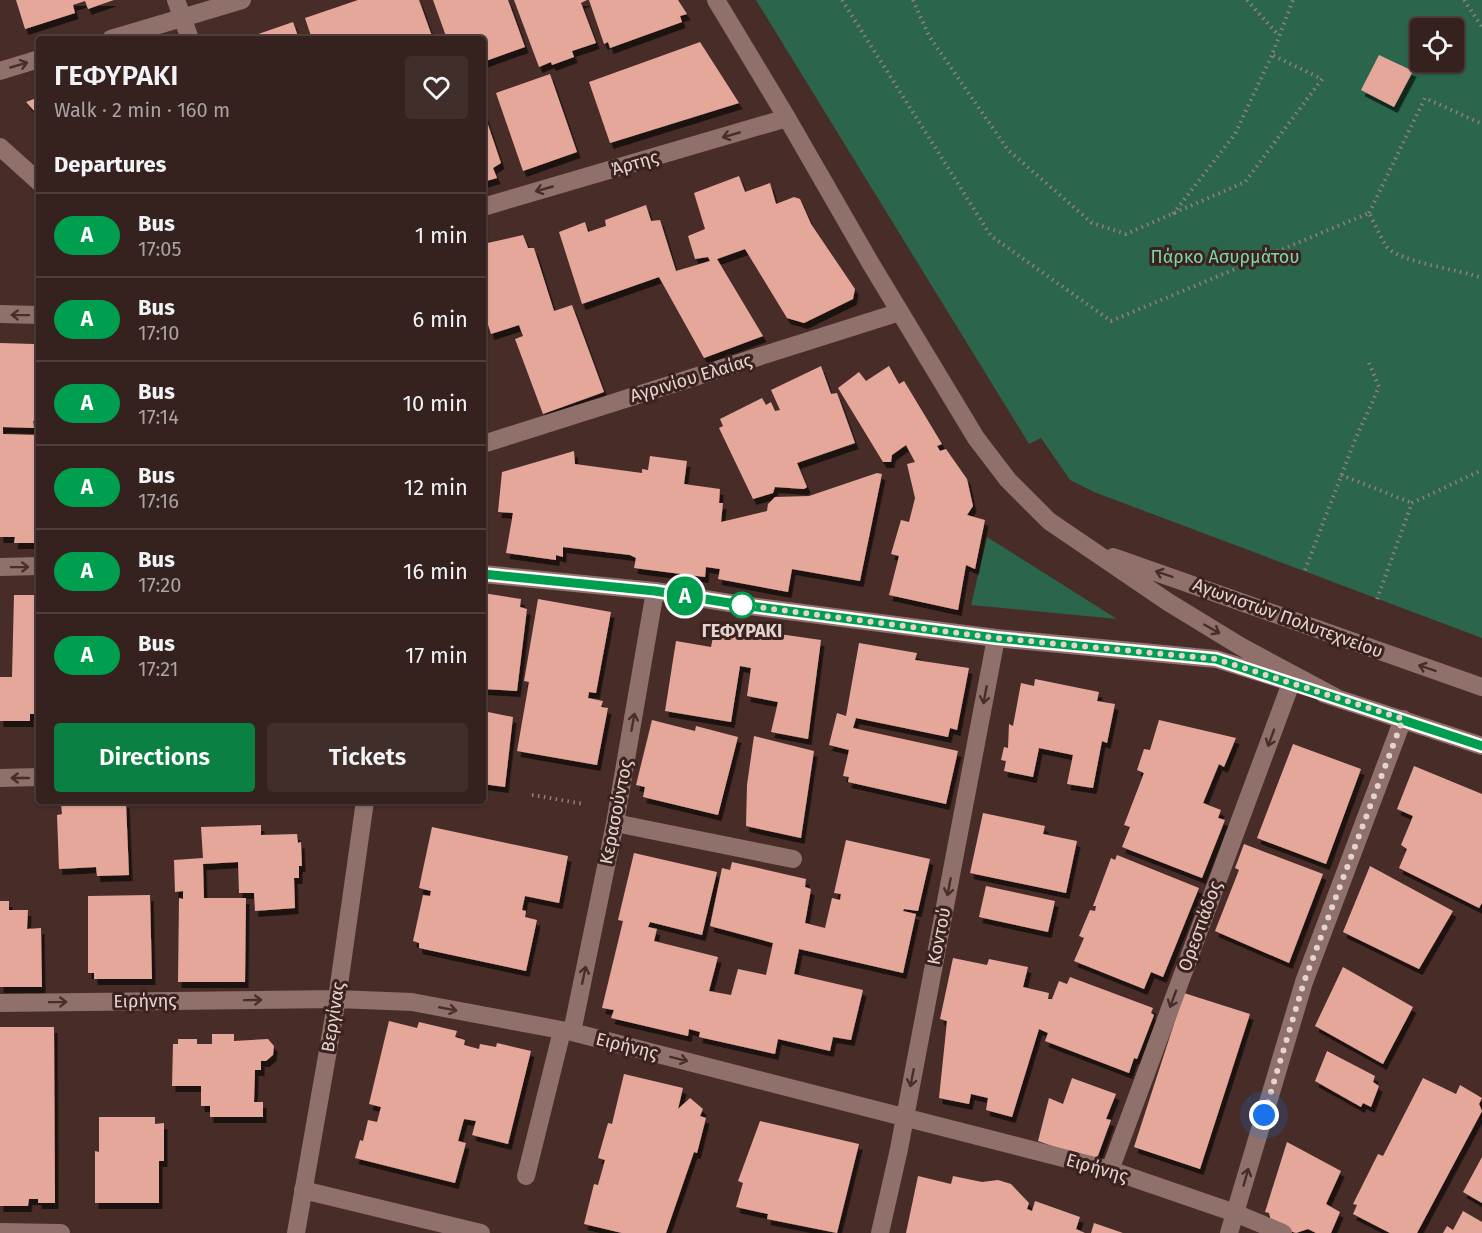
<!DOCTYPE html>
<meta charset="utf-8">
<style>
:root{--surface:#35211e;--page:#402e2b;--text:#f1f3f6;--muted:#aaa3a4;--line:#4f3e3c;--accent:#0b8043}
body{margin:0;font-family:"Fira Sans",sans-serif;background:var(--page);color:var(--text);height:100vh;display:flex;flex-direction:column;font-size:22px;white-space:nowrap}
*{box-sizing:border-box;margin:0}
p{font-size:20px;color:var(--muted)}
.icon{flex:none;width:33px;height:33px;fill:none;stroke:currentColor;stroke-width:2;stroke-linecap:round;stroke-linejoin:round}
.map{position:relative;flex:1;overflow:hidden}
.details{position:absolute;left:36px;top:36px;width:450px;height:768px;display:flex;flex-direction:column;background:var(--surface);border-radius:6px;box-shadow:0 2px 4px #0004,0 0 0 2px var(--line)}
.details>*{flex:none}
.badge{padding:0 12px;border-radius:20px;font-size:21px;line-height:39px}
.controls{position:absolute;left:1410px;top:18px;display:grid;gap:12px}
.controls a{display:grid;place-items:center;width:54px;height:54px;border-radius:6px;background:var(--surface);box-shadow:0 2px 4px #0004,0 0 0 2px var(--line);font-size:30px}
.you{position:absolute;width:30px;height:30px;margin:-15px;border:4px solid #fff;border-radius:50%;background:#1a73e8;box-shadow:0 0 0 9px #1a73e833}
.map>.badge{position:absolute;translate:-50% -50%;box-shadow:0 0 0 3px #fff}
h2{padding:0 18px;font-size:22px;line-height:54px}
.round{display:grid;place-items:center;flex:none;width:63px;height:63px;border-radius:6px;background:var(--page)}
.summary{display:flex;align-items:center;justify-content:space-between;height:102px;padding:0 18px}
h1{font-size:28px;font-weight:600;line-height:45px}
.action{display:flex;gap:12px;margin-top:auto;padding:12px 18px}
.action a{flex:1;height:69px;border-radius:6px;background:var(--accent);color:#fff;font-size:24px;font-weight:600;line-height:69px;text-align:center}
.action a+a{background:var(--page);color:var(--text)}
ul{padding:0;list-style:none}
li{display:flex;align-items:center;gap:18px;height:84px;padding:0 18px;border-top:2px solid var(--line)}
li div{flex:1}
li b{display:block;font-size:22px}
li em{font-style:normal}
li .badge{min-width:66px;font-weight:700;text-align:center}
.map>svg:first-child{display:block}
</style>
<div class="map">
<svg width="1482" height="1233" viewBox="0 0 1482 1233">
<defs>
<filter id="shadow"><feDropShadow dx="3.5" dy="6" stdDeviation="0" flood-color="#0009"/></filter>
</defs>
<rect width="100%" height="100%" fill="#472c28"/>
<!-- green -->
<path fill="#2b654c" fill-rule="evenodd" d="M756 0H1482V638L1094 492 1070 480 1041 438 1029 444ZM1420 28H1454V62H1420Z
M987 537 1117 619 971 605Z"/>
<!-- building -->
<path fill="#e6a79b" filter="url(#shadow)" d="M16 0H114L88 9 85 1 73 5 75 13 25 29Z
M358 0H419L433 39H312L305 18Z
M433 0H508L525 47 483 62V39H447Z
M514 0H587L581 3 596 43 572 51 574 57 552 65 551 62 539 67Z
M589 0H678L687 14 680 16 682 22 610 48 608 42 604 44Z
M293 22 299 39H244Z
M700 42 739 103 610 143 589 82Z
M1379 55 1413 71 1394 107 1361 90Z
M550 74 577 152 523 171 496 93Z
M39 97V116L26 102Z
M483 110 501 163 493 168 497 178 483 182Z
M739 176 745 192 770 183 776 204 794 197 800 199 811 224 855 289 853 299 804 323 787 318 745 249 717 259 763 336 704 358 659 277 582 304 559 232 585 222 588 232 606 226 605 220 646 205 651 221 660 220 676 271 710 261 708 257 695 259 688 236 705 229 694 193Z
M523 235 528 248H534L554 311 572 305 604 392 543 414 515 339 523 336 519 325 491 334 483 309V244Z
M0 343 34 344V354H39V421H33L34 428 3 427V434L39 435V543H14L15 537H0Z
M821 366 831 394 837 393 855 443 797 463 807 487 804 489 775 487 773 493 753 499 719 428 723 426 720 419 762 398 766 405 771 402 775 411 780 410 771 390Z
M889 366 899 384 904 381 942 444 937 446 940 451 946 449 967 479 973 506 967 515 985 520 975 569 966 565 958 610 889 595 899 556 891 554 901 520 909 522 915 498 907 464 915 462 906 445 892 455 891 462H883L838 388 859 372 866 381Z
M574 451 575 464 642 473V469L648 470 650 456 687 461 684 484 720 489 719 503H723L721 522 767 511 768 504 775 497 809 496 877 473 882 474 860 581 792 569 788 592 718 579 720 569 706 567 705 577 634 568 636 558 630 555 563 547V557L556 555V560L506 553 513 513 498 512 502 472Z
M483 593 521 599 520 607 527 609 517 691 483 689Z
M14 595H39V677H35L36 714H30V721H0V677H12Z
M538 599 611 612 596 693 589 692 588 698 603 701 601 707 608 708 597 765 517 751 529 682 524 681Z
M715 627 749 633 748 639 756 640 758 631 821 640 808 739 771 732 778 702 747 696 751 668 740 666 731 722 665 711 676 641 711 647Z
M859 643 917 653 915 660 969 668 957 730 950 728 948 737 856 718 853 728 958 751 946 804 848 782 849 777 843 776 849 750 829 745 837 713 846 716Z
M1035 679 1099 692 1097 701 1115 704 1107 743 1102 741 1093 788 1067 784 1073 755 1039 748 1033 777 1004 771 1006 761 1001 760 1004 747 1008 748 1009 724 1013 726 1021 683 1034 686Z
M483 711 513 717 505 787 483 784Z
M652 720 695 731 696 726 738 737 718 815 643 797 645 787 636 785Z
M1159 720 1236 738 1224 767 1219 764 1203 803 1221 810 1218 818 1225 820 1202 878 1122 847 1130 827 1124 825 1144 773 1137 770 1144 749 1150 750Z
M754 736 814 751 801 838 746 826 747 785Z
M1293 744 1361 769 1326 864 1257 838Z
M1414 766 1482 794V903L1479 908 1399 868 1407 849 1401 845 1413 816 1397 809Z
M126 802 129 875 97 876 96 867 59 869 57 815 62 814 61 804Z
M983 813 1045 826 1043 834 1077 841 1066 893 970 873Z
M261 825V835L297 834 298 843 301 842 302 866H299V878H294L295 908 255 911 254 893H239L238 862 203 864 204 898H246L245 982H178L179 898 183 899V891L175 892 174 860 203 858 201 827Z
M432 827 568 856 559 903 525 896 522 910 526 911 525 917 537 920 526 971 419 948V943L413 941 423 895 430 896 431 891 419 888Z
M846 840 930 859 918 911 904 909 903 911 916 914 903 973 799 949 794 974 863 990 851 1040 833 1037 830 1051 778 1039 775 1054 699 1037 700 1032 689 1029 688 1036 611 1018 614 1010 602 1008 623 921 618 920 634 853 717 872 702 935 650 922 648 927 657 929 654 941 718 957 709 991 731 995 738 969 766 975 773 943 710 926 722 868 730 870 732 862 806 879 805 887 811 889 805 923 825 928 832 898 840 900 841 894 834 893Z
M1244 844 1323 874 1289 963 1215 931 1239 870 1235 868Z
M1117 855 1199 888 1163 977 1151 972 1144 989 1074 961 1084 938 1079 936 1090 910 1095 911 1096 906H1093L1111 858 1115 860Z
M1370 866 1453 911 1419 969 1343 932Z
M986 886 1055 901 1048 932 979 917Z
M150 895 152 979H94V973H88V896Z
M0 901H9V910H28L27 929 41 928 42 987H0Z
M953 958 987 965 989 959 1028 967 1023 987 1049 993 1048 999H1052L1059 981 1067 984 1070 977 1153 1008 1151 1013 1154 1015 1137 1059 1134 1058 1129 1073 1045 1041 1048 1033 1039 1029 1012 1117 986 1110 988 1098 971 1094 969 1104 939 1098 947 1021 940 1019Z
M1343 967 1413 1007 1383 1064 1315 1026Z
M1184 993 1250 1014 1200 1169 1134 1147Z
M389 1021 417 1028 419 1022 457 1031 455 1037 465 1040 464 1045 479 1049 480 1044 496 1047 497 1043 531 1051 508 1144 472 1135 476 1121 464 1119 458 1141 466 1143 455 1183 355 1158 360 1140 363 1141 368 1120 377 1122 381 1107 369 1104Z
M0 1027H54L55 1203H38V1199H29L28 1206H0Z
M212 1034H234V1041L268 1039 274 1046 273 1055 266 1061H261V1070H255L254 1102H263V1117H210V1106H201V1086H172L173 1044H178V1039H197V1044H212Z
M1327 1051 1375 1076 1373 1082 1379 1086 1371 1107 1363 1103 1361 1107 1315 1081Z
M624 1074 683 1088 678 1109 690 1098 703 1109 700 1116 706 1118 697 1153 694 1152 666 1233H622L584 1224 594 1184 598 1185 605 1160 598 1158 608 1123 612 1124Z
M1072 1078 1116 1094 1106 1119 1111 1120 1096 1161 1038 1141 1049 1098 1063 1104Z
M1423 1078 1456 1094 1460 1085 1482 1098 1479 1104 1482 1111 1417 1233H1390L1353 1214 1357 1205 1353 1204 1378 1154 1383 1156Z
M99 1117H155V1124L164 1123V1161H159V1203H95V1151L99 1152Z
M760 1121 859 1144 837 1233 767 1219 768 1214 736 1207 743 1183 738 1181Z
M1287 1142 1341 1171 1326 1204 1340 1212 1331 1233H1316L1308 1229 1296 1233 1272 1225 1269 1213 1265 1212Z
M1482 1157V1203L1463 1192Z
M918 1176 951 1184 953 1176 982 1182 998 1180 1011 1184 1029 1203 1027 1209 1032 1211 1035 1201 1080 1217 1076 1229 1085 1233H906Z
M1463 1211 1482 1222V1233H1443L1447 1226 1453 1230Z
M1094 1223 1123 1233H1091Z"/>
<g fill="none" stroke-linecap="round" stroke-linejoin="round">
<!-- path -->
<path stroke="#947e7a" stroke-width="4" stroke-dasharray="1.5 4.5" stroke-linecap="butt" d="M842 0 991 236 1111 321 1369 213C1375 224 1380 237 1387 247 1399 262 1461 270 1482 278
M913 0 929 36 1008 150 1092 223 1126 234 1245 182 1322 79 1272 55 1293 0
M1247 0 1279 36
M1464 0 1482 27
M1369 213 1425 98 1482 124
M1173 214 1235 134 1272 55
M1341 475 1412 503
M1305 570 1355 440 1379 387 1369 363
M1377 599 1412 503 1482 470
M532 795 584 804"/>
<!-- service -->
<path stroke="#8f706a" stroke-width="18" d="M615 823 793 859
M526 1176 562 1031
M303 1190 481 1233"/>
<!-- minor -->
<path stroke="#8f706a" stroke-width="18" d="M176 0 190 39
M716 0 787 118
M111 39 242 0
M0 71 39 59
M0 147 39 182
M483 444 900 312
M0 778 39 777
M0 1003 337 999 412 1002 572 1032 1110 1170 1235 1213 1283 1233
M572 1032 615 823 655 591
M1110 1170 1291 683
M0 1232 61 1233
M296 1233 337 999 365 801
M880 1233 899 1149 996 638
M1229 1233 1304 982 1403 719"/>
<!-- tertiary -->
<path stroke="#8f706a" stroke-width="18" d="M483 207 787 118 871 264 976 438 1008 480 1049 521 1168 602 1240 646 1335 697
M0 314 39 315
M1113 557 1482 687
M0 567 39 566
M483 574 655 591 742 605 996 638 1216 659 1290 682
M1324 694 1482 746"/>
</g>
<!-- one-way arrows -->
<defs><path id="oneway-shaft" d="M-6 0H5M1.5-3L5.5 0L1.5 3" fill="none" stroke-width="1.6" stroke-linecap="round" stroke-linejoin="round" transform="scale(1.5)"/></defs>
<g stroke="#482e29">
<use href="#oneway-shaft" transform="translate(19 65) rotate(-16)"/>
<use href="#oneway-shaft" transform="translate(731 135) rotate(164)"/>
<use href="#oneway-shaft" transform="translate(544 189) rotate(164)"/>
<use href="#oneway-shaft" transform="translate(20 315) rotate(-179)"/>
<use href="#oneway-shaft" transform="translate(20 567) rotate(-1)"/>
<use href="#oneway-shaft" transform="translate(1164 574) rotate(-161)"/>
<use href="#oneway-shaft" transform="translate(1212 629) rotate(30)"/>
<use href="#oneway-shaft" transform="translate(1427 668) rotate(-161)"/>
<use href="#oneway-shaft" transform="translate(985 695) rotate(101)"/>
<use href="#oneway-shaft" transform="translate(633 722) rotate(-80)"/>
<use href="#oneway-shaft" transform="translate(1271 738) rotate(110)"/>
<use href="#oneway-shaft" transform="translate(20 778) rotate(180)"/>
<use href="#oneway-shaft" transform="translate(949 887) rotate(101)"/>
<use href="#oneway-shaft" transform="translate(584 975) rotate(-78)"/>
<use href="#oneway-shaft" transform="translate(1173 999) rotate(110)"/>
<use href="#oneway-shaft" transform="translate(253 1000) rotate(-1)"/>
<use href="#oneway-shaft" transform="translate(58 1002) rotate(-1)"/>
<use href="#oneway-shaft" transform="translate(448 1009) rotate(11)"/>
<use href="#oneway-shaft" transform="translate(679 1059) rotate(14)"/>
<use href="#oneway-shaft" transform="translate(912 1078) rotate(101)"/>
<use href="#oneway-shaft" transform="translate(1246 1177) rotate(-74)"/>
</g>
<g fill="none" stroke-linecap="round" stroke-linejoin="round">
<defs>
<path id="line" d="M483 574 655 591 742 605 996 638 1216 659 1482 746"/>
</defs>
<!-- line casing -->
<use href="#line" stroke="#fff" stroke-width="14"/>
<!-- line -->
<use href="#line" stroke="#009e4f" stroke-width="9"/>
<!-- walk -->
<path stroke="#e4d3cf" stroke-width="6" stroke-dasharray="0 10.8" d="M742 605 996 638 1216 659 1403 719 1304 982 1264 1115"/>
</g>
<!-- markers -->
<circle fill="#fff" stroke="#009e4f" stroke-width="3" cx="742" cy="605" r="12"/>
<g text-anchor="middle" stroke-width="6" stroke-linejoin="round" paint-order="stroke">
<!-- street labels -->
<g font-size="18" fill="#e4d3cf" stroke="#3c221e">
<text transform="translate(635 163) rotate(-16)" y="6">Άρτης</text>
<text transform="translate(691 378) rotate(-17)" y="6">Αγρινίου Ελαίας</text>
<text transform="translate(1288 618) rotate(20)" y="6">Αγωνιστών Πολυτεχνείου</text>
<text transform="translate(616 812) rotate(-79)" y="6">Κερασούντος</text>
<text transform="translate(1200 926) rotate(-70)" y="6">Ορεστιάδος</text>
<text transform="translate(939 936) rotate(-79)" y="6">Κοντού</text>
<text transform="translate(145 1001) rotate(-1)" y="6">Ειρήνης</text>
<text transform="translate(333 1017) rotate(-81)" y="6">Βεργίνας</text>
<text transform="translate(627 1046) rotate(14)" y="6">Ειρήνης</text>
<text transform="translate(1097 1168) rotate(16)" y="6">Ειρήνης</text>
</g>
<!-- park labels -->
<g font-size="18" fill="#79d5ab" stroke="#3c221e">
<text x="1225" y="263">Πάρκο Ασυρμάτου</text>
</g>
<!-- stop labels -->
<g font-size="18" font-weight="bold" fill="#e4d3cf" stroke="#3c221e">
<text x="742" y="637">ΓΕΦΥΡΑΚΙ</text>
</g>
</g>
</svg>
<div class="controls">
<a><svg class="icon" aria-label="locate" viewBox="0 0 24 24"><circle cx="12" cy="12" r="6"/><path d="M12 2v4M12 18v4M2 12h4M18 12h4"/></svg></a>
</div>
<div class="you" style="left:1264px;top:1115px"></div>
<b class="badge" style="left:685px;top:596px;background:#009e4f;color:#fff">Α</b>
<section class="details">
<div class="summary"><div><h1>ΓΕΦΥΡΑΚΙ</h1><p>Walk · 2 min · 160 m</p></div><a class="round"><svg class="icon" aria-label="heart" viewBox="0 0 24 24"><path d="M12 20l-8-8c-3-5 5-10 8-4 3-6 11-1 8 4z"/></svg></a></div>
<h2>Departures</h2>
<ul>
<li><span class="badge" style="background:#009e4f;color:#fff">Α</span><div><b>Bus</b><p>17:05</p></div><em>1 min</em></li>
<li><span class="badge" style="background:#009e4f;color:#fff">Α</span><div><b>Bus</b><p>17:10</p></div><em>6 min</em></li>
<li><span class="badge" style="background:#009e4f;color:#fff">Α</span><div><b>Bus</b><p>17:14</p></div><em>10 min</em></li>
<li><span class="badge" style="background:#009e4f;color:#fff">Α</span><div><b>Bus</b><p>17:16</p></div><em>12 min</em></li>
<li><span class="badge" style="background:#009e4f;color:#fff">Α</span><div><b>Bus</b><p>17:20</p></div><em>16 min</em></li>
<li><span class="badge" style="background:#009e4f;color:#fff">Α</span><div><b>Bus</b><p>17:21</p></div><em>17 min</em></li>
</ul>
<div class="action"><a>Directions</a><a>Tickets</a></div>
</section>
</div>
